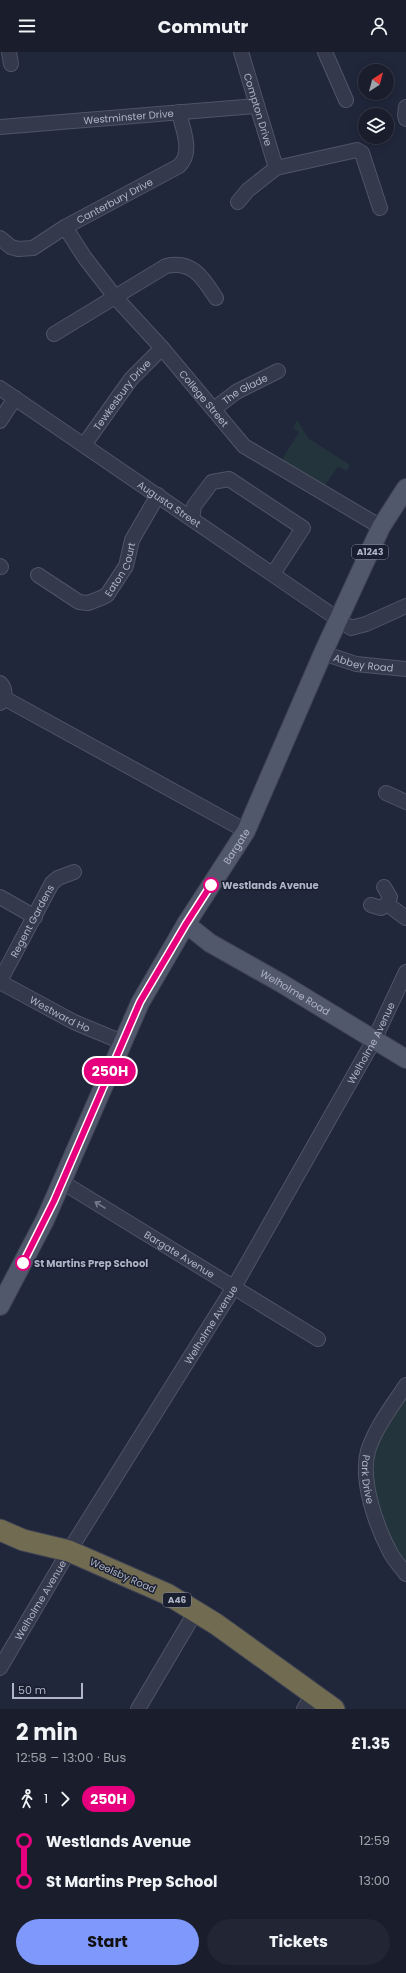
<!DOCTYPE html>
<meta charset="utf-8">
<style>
:root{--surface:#191d2c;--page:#222634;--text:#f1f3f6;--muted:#9fa2a9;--line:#373b48;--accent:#7f98fc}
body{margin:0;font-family:Poppins,sans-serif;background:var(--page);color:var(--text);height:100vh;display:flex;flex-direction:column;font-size:15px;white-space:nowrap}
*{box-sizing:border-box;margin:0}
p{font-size:13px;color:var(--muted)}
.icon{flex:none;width:22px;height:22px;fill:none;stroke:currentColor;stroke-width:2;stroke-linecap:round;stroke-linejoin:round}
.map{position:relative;height:1657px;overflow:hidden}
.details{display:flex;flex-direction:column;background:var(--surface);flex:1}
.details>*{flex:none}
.badge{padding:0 8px;border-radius:13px;font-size:14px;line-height:26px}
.needle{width:26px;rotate:36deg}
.controls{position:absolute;left:358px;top:12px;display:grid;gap:8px}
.controls a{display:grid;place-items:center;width:36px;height:36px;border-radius:50%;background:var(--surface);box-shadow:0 2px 10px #0003,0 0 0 1px var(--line);font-size:20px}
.scale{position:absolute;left:12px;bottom:10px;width:71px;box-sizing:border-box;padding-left:4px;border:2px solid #afb4c7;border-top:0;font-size:11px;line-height:14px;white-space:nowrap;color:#afb4c7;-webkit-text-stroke:3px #1a1f30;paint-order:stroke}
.map>.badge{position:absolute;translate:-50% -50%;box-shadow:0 0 0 2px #fff}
.legs{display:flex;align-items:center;gap:6px;height:44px;padding:0 16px;font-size:13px}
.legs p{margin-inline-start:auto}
.head{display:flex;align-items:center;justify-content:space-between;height:68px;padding:0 16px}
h1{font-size:22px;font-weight:700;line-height:30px}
.action{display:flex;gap:8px;margin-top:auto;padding:8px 16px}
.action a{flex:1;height:46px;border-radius:24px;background:var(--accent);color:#111;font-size:16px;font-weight:700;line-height:46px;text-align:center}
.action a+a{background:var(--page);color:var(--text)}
ul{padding:0 16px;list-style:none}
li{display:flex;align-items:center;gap:14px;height:40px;font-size:15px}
li i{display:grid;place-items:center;width:6px;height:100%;margin:0 5px;background:currentColor}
li i::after{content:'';width:10px;height:10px;margin:-5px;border:3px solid;border-radius:50%;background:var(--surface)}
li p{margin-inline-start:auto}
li:first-child i{background:linear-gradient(#0000 50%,currentColor 0)}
li:last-child i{background:linear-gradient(currentColor 50%,#0000 0)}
header{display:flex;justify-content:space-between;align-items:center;height:52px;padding:0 16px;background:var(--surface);font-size:18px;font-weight:700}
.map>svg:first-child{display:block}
</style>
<header><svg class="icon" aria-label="menu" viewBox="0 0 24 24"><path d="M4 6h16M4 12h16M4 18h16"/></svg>Commutr<svg class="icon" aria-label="person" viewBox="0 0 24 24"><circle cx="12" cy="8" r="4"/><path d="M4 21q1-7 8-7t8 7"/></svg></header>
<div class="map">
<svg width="406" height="1657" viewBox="0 0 406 1657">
<rect width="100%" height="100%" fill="#21273b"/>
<!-- green -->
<path fill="#23343c" d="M297 368 308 386 350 413 346 419 338 414 324 435 281 409 299 380 293 376Z
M406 1345V1514C383 1481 364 1432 378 1392 385 1375 396 1360 406 1345Z"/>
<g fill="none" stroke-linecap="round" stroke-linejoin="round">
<defs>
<g id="minor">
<path d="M9 0 11 12"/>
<path id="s1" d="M241 0 276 116"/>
<path d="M325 0 346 48"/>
<path d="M406 55 405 63 406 67"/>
<path id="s2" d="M0 75 257 54"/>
<path d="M238 150 248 138 276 116 357 98 362 101 380 156"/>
<path id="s3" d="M65 175 85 206 116 246 162 296 244 394 381 475"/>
<path id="s4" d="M0 186 11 195 18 197 33 196 65 175 179 114C194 100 182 76 179 60"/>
<path d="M54 282 166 214C193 208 203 226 216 246"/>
<path id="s5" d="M0 336 351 576 366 572 406 554"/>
<path id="s6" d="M214 357 236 340 278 319"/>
<path d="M0 369 15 346"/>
<path id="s7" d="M84 393 131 327 162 296"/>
<path d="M192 467 194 454 212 430 229 427 303 476 273 522"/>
<path d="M0 514 1 515"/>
<path id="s8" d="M38 523 79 550 88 551 101 546 107 543 126 514 132 488 158 443"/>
<path id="s9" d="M323 601 356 612 406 617"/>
<path d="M0 631C6 637 6 644 0 651"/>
<path d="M4 646 246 779"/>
<path d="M386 741 406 750"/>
<path d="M384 835 390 845 387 852"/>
<path d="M0 845 35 865"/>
<path d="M371 853 381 856 387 852 406 866"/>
<path id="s10" d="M0 929 52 831 58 826 74 820"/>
<path id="s11" d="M0 930 74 970 122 990"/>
<path id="s12" d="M62 1130 318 1287"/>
<path id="s13" d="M406 1333C393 1353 375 1376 368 1399 360 1428 376 1474 390 1500 394 1508 401 1515 406 1522"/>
<path id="s14" d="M0 1616 69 1499 234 1235 374 988 406 920"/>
<path d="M138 1657 196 1559"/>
<path d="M304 1657 313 1642"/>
</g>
<g id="major">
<path id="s15" d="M186 872 210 891 281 931 406 1007"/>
<path id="s16" d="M0 1254 45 1168 140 951 186 872 246 779 323 601 381 475 406 436"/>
</g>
<path id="highway" d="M0 1478 23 1488 69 1499 167 1542 216 1572 334 1657"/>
</defs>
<!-- minor casing -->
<use href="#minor" stroke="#4f5466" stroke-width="16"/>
<!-- major casing -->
<use href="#major" stroke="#3e4354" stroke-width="20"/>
<!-- highway casing -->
<use href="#highway" stroke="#3c4153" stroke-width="23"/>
<!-- minor -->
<use href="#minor" stroke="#34394b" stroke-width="14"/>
<!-- major -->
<use href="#major" stroke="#52586b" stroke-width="18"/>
<!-- highway -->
<use href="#highway" stroke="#716b51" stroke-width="21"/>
</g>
<!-- one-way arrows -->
<defs><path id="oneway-shaft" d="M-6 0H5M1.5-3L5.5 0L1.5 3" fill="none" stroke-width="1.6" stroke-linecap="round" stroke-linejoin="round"/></defs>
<use stroke="#787d8f" href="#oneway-shaft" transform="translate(100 1153) rotate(-148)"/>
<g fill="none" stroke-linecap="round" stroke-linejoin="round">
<defs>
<path id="line-1" d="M23 1211 54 1149 140 950 186 872 211 833"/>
</defs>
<!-- line-1 casing -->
<use href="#line-1" stroke="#fff" stroke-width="9"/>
<!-- line-1 -->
<use href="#line-1" stroke="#e6007e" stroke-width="6"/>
</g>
<!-- markers -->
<g fill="#fff" stroke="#e6007e" stroke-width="2">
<circle cx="211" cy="833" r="7"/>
<circle cx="23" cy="1211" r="7"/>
</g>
<g text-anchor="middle" stroke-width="3" stroke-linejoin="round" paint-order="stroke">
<!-- shield labels -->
<g fill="#1a1f30" stroke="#82879a" stroke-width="1">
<rect x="352" y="493" width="36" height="14" rx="3"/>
<rect x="163" y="1541" width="28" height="14" rx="3"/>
</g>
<g font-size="9" font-weight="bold" fill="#afb4c7">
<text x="370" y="503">A1243</text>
<text x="177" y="1551">A46</text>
</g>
<!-- street labels -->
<g font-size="10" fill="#afb4c7" stroke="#1a1f30">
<text dy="4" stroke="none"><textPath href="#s1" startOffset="60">Compton Drive</textPath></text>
<text dy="4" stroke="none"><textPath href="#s2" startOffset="129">Westminster Drive</textPath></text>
<text dy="4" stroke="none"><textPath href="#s4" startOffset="131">Canterbury Drive</textPath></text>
<text dy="4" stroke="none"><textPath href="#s6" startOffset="37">The Glade</textPath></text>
<text dy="4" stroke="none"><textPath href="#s7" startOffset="63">Tewkesbury Drive</textPath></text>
<text dy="4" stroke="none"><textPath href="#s3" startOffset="221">College Street</textPath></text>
<text dy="4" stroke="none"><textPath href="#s5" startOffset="205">Augusta Street</textPath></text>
<text dy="4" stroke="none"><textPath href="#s8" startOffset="108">Eaton Court</textPath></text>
<text dy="4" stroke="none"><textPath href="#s9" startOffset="42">Abbey Road</textPath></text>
<text dy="4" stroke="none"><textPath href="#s16" startOffset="518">Bargate</textPath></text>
<text dy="4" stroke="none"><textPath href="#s10" startOffset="68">Regent Gardens</textPath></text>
<text dy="4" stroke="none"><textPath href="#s15" startOffset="129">Welholme Road</textPath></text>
<text dy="4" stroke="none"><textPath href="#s11" startOffset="68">Westward Ho</textPath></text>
<text dy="4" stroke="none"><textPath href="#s14" startOffset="727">Welholme Avenue</textPath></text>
<text dy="4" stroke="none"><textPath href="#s12" startOffset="138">Bargate Avenue</textPath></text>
<text dy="4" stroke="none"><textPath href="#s14" startOffset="403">Welholme Avenue</textPath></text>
<text dy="4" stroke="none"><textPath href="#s13" startOffset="105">Park Drive</textPath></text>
<text transform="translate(123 1523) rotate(24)" y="4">Weelsby Road</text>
<text dy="4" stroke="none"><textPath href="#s14" startOffset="79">Welholme Avenue</textPath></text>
</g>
<!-- stop labels -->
<g font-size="10" font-weight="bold" fill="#afb4c7" stroke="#1a1f30" text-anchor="start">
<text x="222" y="837">Westlands Avenue</text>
<text x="34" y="1215">St Martins Prep School</text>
</g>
</g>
</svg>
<div class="controls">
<a><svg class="needle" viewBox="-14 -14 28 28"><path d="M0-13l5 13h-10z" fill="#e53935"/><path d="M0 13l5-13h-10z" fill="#9fa2a9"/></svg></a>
<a><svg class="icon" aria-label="layers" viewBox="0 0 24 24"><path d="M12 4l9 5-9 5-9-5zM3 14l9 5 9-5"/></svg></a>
</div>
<div class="scale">50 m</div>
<b class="badge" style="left:110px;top:1019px;background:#e6007e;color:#fff">250H</b>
</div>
<section class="details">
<div class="head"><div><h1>2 min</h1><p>12:58 – 13:00 · Bus</p></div><b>£1.35</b></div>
<div class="legs"><svg class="icon" aria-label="walk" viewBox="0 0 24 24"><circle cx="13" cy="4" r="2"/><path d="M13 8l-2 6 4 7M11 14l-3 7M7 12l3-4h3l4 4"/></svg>1<svg class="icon" aria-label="forward" viewBox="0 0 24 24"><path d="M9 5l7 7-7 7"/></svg><b class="badge" style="background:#e6007e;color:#fff">250H</b></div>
<ul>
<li><i style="color:#e6007e"></i><b>Westlands Avenue</b><p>12:59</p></li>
<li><i style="color:#e6007e"></i><b>St Martins Prep School</b><p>13:00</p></li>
</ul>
<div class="action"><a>Start</a><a>Tickets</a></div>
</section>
